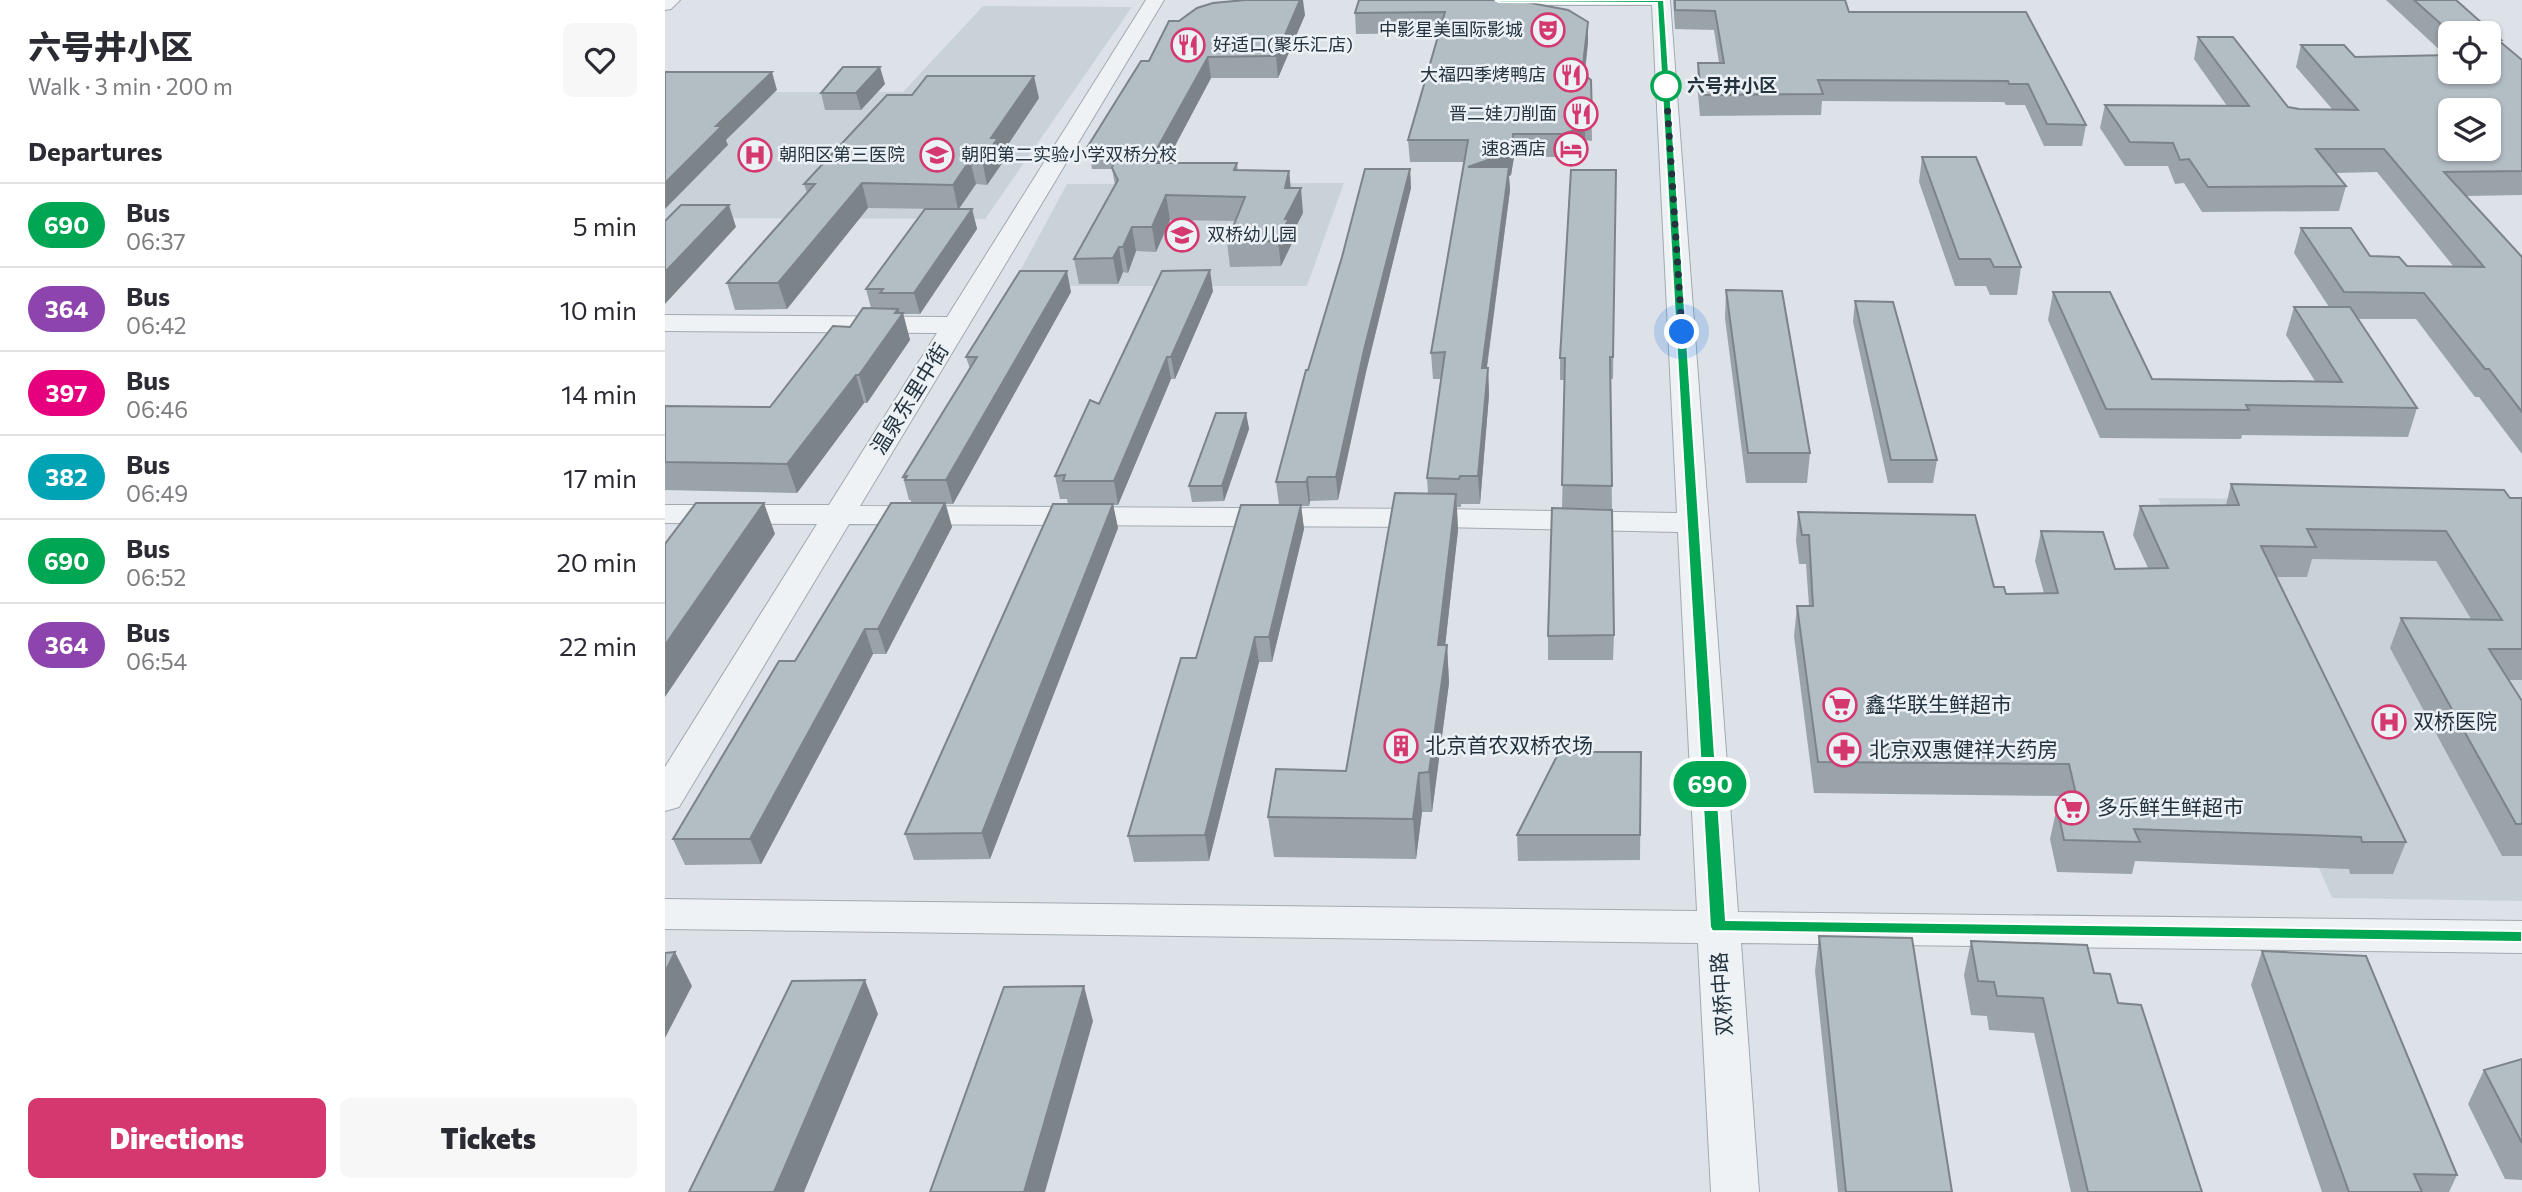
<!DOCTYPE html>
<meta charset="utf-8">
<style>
:root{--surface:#fff;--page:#f7f7f7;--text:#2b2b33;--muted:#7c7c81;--line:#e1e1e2;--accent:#d5386f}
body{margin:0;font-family:Commissioner,"Noto Sans SC",sans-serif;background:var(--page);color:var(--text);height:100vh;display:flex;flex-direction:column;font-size:26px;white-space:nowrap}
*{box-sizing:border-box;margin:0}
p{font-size:23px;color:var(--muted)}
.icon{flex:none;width:38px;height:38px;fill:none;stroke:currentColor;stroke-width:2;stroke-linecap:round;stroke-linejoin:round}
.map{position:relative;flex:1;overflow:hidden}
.side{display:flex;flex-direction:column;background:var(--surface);width:665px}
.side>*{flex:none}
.badge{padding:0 14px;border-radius:23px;font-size:24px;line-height:46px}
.fabs{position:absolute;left:1773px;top:21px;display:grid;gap:14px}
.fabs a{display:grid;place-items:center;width:63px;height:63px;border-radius:10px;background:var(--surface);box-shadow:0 2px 5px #0004;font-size:35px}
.you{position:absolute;width:35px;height:35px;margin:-18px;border:5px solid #fff;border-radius:50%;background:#1a73e8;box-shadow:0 0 0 10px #1a73e833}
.map>.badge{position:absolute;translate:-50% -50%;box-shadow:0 0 0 4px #fff}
h2{padding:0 28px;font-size:26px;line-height:63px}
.round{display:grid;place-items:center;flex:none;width:74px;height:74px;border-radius:10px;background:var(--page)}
.head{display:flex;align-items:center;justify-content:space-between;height:119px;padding:0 28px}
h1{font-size:33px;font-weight:800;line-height:52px}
.primary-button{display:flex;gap:14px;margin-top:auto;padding:14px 28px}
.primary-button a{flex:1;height:80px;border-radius:10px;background:var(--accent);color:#fff;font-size:28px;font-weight:800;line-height:80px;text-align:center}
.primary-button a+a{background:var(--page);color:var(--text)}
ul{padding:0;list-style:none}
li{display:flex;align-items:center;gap:21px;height:84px;padding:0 28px;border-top:2px solid var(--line)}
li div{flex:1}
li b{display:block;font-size:26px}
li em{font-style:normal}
li .badge{min-width:77px;font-weight:700;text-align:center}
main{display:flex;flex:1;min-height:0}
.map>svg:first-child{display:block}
</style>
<main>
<section class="side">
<div class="head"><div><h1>六号井小区</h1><p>Walk · 3 min · 200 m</p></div><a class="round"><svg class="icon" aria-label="heart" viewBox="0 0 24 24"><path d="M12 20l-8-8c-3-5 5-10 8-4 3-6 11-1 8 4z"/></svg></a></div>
<h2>Departures</h2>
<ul>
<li><span class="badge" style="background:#00a651;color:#fff">690</span><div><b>Bus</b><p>06:37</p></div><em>5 min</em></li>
<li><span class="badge" style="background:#8e44ad;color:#fff">364</span><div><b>Bus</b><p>06:42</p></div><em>10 min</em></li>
<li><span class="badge" style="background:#e6007e;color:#fff">397</span><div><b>Bus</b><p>06:46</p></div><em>14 min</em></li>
<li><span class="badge" style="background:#00a3b4;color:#fff">382</span><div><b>Bus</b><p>06:49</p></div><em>17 min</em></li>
<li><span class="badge" style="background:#00a651;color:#fff">690</span><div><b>Bus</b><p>06:52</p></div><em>20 min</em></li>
<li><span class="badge" style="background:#8e44ad;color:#fff">364</span><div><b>Bus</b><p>06:54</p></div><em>22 min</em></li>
</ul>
<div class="primary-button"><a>Directions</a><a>Tickets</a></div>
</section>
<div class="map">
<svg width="1857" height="1192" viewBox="0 0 1857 1192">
<rect width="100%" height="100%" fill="#dce2e7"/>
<!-- built -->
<path fill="#cad2d9" d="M318 6 467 7 320 219 0 218V92H238Z
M679 183 642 286H347L402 184Z
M1493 498 1826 501 1857 545V901L1667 898Z"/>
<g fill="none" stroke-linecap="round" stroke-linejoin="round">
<defs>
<path id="minor" d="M0 0H15L6 9 0 10Z
M481 0H499L195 506 774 509 1012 513 987 5H854L845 0H1005L1073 912 1857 921V953L1076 943 1094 1192H1046L1033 943 0 929V899L1032 911 1013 532 774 527 184 524 14 807 0 811V767L152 524 0 523V505H164L272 333 0 331V315L282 317Z"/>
</defs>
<!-- minor casing -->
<use href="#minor" stroke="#a1aab1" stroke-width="2"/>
<!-- minor -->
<use href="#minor" fill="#eff2f5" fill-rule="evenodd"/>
</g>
<!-- wall -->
<path fill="#9aa3a9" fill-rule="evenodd" d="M694 0 923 22V42L920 74 926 80 927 141 920 140 918 150 899 157H849L846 175 844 176 845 190 822 368H823L824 395 815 504H796V507H792L793 530 780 645H782L784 683 767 812H757L751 859 609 857 603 817 681 771 763 493 762 478 776 379H768L766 353 799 162H745L743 140 774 33 691 34 690 13Z
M1008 0H1180L1184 12H1361L1421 125 1417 146H1379L1360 105H1341L1339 102 1157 101 1156 115 1035 116 1032 83 1033 63H1054L1049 30 1010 29Z
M1721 0H1791L1836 40 1835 42 1857 60V195L1801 196 1857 257V454L1814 397H1810L1751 319H1692L1752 408 1743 437 1577 435 1576 439 1435 438 1383 320 1388 292 1487 379 1650 381 1621 335 1629 307H1664L1629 253 1636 228 1705 256 1742 266 1789 267 1712 172 1670 173 1681 186 1674 211 1537 212 1519 183 1510 184 1503 166H1460L1435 128 1440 105 1562 106 1529 59 1533 37 1623 107 1634 109H1667L1631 67 1636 45 1690 57 1780 55ZM1785 33H1824V72H1785Z
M640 15 613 78H546L501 163H572L573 170 624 171 626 188 638 213 626 236 627 243 616 266 565 267 562 242 570 221 505 220 491 252 471 251 463 273 458 272 453 284H414L409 259 450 185 447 169H427L423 146 484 61Z
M220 84 196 110H160L156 93Z
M374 98 336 155 338 162 322 185 311 184 294 209H307L312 229 255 314H238L245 340 202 403H199L132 493 0 490V406L105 407 185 327 206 308 201 289 277 209 203 208 122 309 70 310 62 283 142 193 139 184Z
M1257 157 1356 267 1352 295H1325L1321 286H1290L1254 182Z
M745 169 746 188 701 372 673 500 645 501 644 506H636L639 529 607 662H594L544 861 469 862 463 836 531 658 614 505 611 482Z
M951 170 948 379H945L947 509 897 508 900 380H895V358Z
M1061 290 1145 453 1142 483H1081L1060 318Z
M548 291 510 379H506L453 505H448L453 528 325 859 249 860 240 834 403 504 402 499H395L390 476 434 404Z
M406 292 288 504H281L287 527 221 654H208L96 864 20 865 8 839 130 661 246 503V500H244L238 477 305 369 301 357Z
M1190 301 1272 460 1268 483H1223L1188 322Z
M581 413 584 429 559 501 527 502 524 486Z
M1566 484 1857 498V680H1844L1857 701V856H1837L1725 648 1736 618 1806 619 1771 561 1647 559 1642 577H1611L1741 842 1728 874H1685L1684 869 1470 861 1467 874 1392 872 1385 839 1392 807H1399L1397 796 1149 793 1129 636 1132 606H1144L1141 564H1134L1131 541 1133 512 1329 587 1341 594 1379 593 1370 561 1376 531 1450 569 1483 568 1468 535 1475 506 1561 505Z
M949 635 948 660H883V636Z
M976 752 975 860 853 861 852 835Z
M1154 936 1287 1192H1173L1150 971Z
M1306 941 1429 973 1453 1003 1537 1192H1406L1369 1033 1324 1030 1322 1016 1306 1015 1299 975Z
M1597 951 1792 1175 1784 1192H1657L1586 985Z
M1857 1059V1180L1840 1179 1803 1104 1819 1070Z"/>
<!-- shaded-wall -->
<path fill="#7d8489" d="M635 0H638L640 15 613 78 611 56Z
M923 22V42L917 94V73Z
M543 57 546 78 488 187 484 163Z
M215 67 220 84 196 110 191 93Z
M107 72 112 90 61 140 63 145 0 209V183L51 126Z
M369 76 374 98 336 155 338 162 322 185 317 160 326 138Z
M920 117V140L918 150 899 157 898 134Z
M848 134 849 157 846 175 844 176 845 190 818 395 803 167Z
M305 160 311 184 293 210 288 185Z
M745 169 746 188 701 372 673 500 671 477 699 350Z
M624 171 626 195 620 188Z
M197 183 203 208 122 309 113 283Z
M636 188 638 213 626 236 627 243 616 266 613 241 620 219Z
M501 195 505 220 491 252 487 227Z
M64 205 71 227 0 304V272Z
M307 209 312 229 255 314 249 293Z
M467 227 471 251 463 273 458 247Z
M454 247 458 272 453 284 448 258Z
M545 270 548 291 510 379 506 357Z
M402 271 406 292 288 504 281 480Z
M233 309 236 316 238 313 245 340 202 403 194 375Z
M502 357 506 379 453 505 449 481Z
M823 368 824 395 815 504 813 476Z
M191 375 199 403 132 493 122 464Z
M581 413 584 429 559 501 557 486Z
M643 477 645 501 644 506 641 482Z
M791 494 793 530 776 683 773 645Z
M99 503 110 534 0 697V645Z
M280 503 287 527 221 654 213 629Z
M448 504 453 528 325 859 317 833Z
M636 505 639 529 607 662 604 637Z
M200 629 208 654 96 864 85 839Z
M590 637 594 662 544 861 540 835Z
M782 645 784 683 767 812 764 772Z
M754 773 757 812 751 859 748 819Z
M10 952 27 986 0 1038V972Z
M200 980 213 1014 139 1192H109Z
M419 986 428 1021 380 1192H359Z"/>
<!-- building -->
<path fill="#b3bdc4" stroke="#7d8489" stroke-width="2" fill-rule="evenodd" d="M580 0H635L611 56 543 57 484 163H572L569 170 624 171 620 188H636L620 219 624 218 613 241 562 242 580 197 501 195 487 227H467L458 247H454L448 258 409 259 453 180 447 168 454 145 423 146 476 61H484L504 21H514L532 8 548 3Z
M694 0H849L903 10 923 22 917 73 926 80 927 118 920 117 918 127 898 134H848L846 152 803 167H844L817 368H823L813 476H795L794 479 762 478 780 352 766 353 803 140H743L780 12 690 13Z
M1010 0H1180L1184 12H1361L1421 125 1382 124 1363 84H1344L1343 81 1153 80 1158 94 1036 95 1033 63H1059L1050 11 1010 10Z
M1749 0H1791L1836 40H1833L1857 60V171L1779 172 1857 257V412L1824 369H1820L1759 293 1679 292 1636 228H1686L1705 256 1734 257 1742 266 1819 267 1719 149H1651L1681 186 1543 187 1524 159 1515 160 1508 143 1465 142 1440 105 1584 106 1533 37H1568L1623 107 1634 109 1693 110 1636 45H1679L1690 57 1785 55V72H1824V33H1786ZM1785 110H1824V149H1785Z
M178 67H215L191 93H156Z
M0 72H107L51 126H57L0 183Z
M262 76H369L326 138H333L317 160H305L288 185 197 183 113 283H62L150 184H139L222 95H247Z
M1257 157H1311L1356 267H1329L1325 259H1294Z
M700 169H745L699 350 671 477H643L641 482H611L641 370H643L677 257Z
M906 170H951L948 357H945L947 486 897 485 900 358H895Z
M16 205H64L0 272V221Z
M260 209H307L249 293H215L218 289H201Z
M545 270 506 357H502L449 481H398L400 475 390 476 425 400 434 404 497 271Z
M355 271H402L281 480H240L242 476 238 477 312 357H301Z
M1061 290 1117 291 1145 453H1083Z
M1388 292H1445L1487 379 1677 382 1629 307H1685L1752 408 1581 405 1584 410 1441 409Z
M1190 301 1228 302 1272 460H1226Z
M198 308 233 309 230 313H238L194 375H191L122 464 0 462V406L105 407 168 326 185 327Z
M551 413H581L557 486H524Z
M1566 484 1839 490 1845 498H1857V649H1824L1857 701V824H1851L1736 618 1837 620 1781 531 1642 529 1651 547 1596 546 1741 842H1697L1696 837 1469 829 1475 842 1399 840 1392 807H1414L1404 764 1153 762 1132 606H1148L1144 535H1137L1133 512 1310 515 1329 587H1339L1341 594 1393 593 1376 531 1438 532 1450 569 1503 568 1475 506 1574 505Z
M730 493 791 494 773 645H782L764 772 754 773 748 819 603 817 611 769 681 771Z
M31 503H99L0 645V544Z
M226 503H280L213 629H200L85 839H8L114 661H130Z
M388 504H448L317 833 240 834Z
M576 505H636L604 637H590L540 835 463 836 516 658H531Z
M887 508 947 510 949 635 883 636Z
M894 752H976L975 835H852Z
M1154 936 1247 938 1287 1192H1181Z
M1306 941 1422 945 1429 973 1445 974 1453 1003 1476 1005 1537 1192H1423L1378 998 1332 996 1329 982 1313 981Z
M1597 951 1701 956 1792 1175 1749 1174 1757 1192H1684Z
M10 952 0 972V953Z
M200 980 109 1192H24L127 981Z
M419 986 359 1192H265L339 987Z
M1857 1059V1143L1819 1070Z"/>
<!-- line -->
<path fill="#00a651" stroke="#fff" stroke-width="2" d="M830 0H999L1061 920 1857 931V942L1047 931 1045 927 992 3 834 2Z"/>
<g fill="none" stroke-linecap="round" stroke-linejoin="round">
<!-- walk -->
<path stroke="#25333e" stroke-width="7" stroke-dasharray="0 12.6" d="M1001 86 1017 332"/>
</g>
<!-- icons -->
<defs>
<symbol id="theatre-ring" viewBox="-11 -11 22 22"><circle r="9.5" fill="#ebf1f5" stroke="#d5386f" stroke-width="1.5"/><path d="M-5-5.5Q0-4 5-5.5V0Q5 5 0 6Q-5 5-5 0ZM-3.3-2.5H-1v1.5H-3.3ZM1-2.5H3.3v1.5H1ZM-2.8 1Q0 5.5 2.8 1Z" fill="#d5386f"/></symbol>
<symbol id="restaurant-ring" viewBox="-11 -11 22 22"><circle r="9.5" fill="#ebf1f5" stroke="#d5386f" stroke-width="1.5"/><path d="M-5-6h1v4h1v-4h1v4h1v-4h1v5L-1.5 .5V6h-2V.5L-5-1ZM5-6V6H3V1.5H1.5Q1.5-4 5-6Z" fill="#d5386f"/></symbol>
<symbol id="hotel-ring" viewBox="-11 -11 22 22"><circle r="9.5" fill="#ebf1f5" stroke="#d5386f" stroke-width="1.5"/><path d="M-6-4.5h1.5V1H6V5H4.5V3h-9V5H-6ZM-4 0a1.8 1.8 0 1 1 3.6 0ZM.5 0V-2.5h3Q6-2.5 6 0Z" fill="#d5386f"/></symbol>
<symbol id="hospital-ring" viewBox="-11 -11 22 22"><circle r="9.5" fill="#ebf1f5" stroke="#d5386f" stroke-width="1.5"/><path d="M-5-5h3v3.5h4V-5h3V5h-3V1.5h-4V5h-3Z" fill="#d5386f"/></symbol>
<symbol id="school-ring" viewBox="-11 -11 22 22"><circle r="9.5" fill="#ebf1f5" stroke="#d5386f" stroke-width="1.5"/><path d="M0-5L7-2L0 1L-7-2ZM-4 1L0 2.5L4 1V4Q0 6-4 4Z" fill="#d5386f"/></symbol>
<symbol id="supermarket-ring" viewBox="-11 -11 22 22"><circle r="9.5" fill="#ebf1f5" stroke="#d5386f" stroke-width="1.5"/><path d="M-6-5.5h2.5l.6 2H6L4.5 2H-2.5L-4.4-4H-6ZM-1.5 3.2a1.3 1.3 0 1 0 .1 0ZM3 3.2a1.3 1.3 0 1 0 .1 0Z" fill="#d5386f"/></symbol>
<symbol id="building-ring" viewBox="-11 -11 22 22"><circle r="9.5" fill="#ebf1f5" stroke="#d5386f" stroke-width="1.5"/><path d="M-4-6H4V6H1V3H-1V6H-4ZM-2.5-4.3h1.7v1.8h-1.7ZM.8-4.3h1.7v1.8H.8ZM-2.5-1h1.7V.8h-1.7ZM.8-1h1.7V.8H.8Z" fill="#d5386f"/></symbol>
<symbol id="pharmacy-ring" viewBox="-11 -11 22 22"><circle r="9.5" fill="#ebf1f5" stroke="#d5386f" stroke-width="1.5"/><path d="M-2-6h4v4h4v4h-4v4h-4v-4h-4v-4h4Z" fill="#d5386f"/></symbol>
</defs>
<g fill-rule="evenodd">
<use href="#theatre-ring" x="864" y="11" width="38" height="38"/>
<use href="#restaurant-ring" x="504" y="26" width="38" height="38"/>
<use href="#restaurant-ring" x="887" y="56" width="38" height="38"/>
<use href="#restaurant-ring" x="897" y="95" width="38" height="38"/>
<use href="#hotel-ring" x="887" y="130" width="38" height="38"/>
<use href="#hospital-ring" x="71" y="136" width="38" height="38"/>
<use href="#school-ring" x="253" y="136" width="38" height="38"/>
<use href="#school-ring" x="498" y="216" width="38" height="38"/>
<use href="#supermarket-ring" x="1156" y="686" width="38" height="38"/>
<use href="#hospital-ring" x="1705" y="703" width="38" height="38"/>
<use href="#building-ring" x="717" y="727" width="38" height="38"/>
<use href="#pharmacy-ring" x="1160" y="731" width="38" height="38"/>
<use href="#supermarket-ring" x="1388" y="789" width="38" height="38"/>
</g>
<!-- markers -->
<circle fill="#fff" stroke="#00a651" stroke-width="3.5" cx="1001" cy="86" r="14"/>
<g text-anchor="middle" stroke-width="5" stroke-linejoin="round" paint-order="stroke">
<!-- far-poi labels -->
<g font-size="18" fill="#25333e" stroke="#ebf1f5" text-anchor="end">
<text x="858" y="36">中影星美国际影城</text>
<text x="548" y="51" text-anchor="start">好适口(聚乐汇店)</text>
<text x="881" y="81">大福四季烤鸭店</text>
<text x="892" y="120">晋二娃刀削面</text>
<text x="881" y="155">速8酒店</text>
<text x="114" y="161" text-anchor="start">朝阳区第三医院</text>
<text x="296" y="161" text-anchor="start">朝阳第二实验小学双桥分校</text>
<text x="542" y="241" text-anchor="start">双桥幼儿园</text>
</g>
<!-- far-stop labels -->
<g font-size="18" font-weight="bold" fill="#25333e" stroke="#ebf1f5" text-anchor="start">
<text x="1022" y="92">六号井小区</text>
</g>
<!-- street labels -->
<g font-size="21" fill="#25333e" stroke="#ebf1f5">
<text transform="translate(245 399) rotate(-58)" y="7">温泉东里中街</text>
<text transform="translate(1057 994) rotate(-94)" y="7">双桥中路</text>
</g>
<!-- poi labels -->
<g font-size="21" fill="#25333e" stroke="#ebf1f5" text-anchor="start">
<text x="1200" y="712">鑫华联生鲜超市</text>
<text x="1748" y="729">双桥医院</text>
<text x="760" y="753">北京首农双桥农场</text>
<text x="1204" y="757">北京双惠健祥大药房</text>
<text x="1432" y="815">多乐鲜生鲜超市</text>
</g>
</g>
</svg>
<div class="fabs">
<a><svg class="icon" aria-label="locate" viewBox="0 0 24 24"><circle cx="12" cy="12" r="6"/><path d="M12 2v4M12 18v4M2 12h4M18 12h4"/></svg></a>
<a><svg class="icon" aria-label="layers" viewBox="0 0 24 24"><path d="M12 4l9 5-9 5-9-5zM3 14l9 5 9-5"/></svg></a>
</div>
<div class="you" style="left:1017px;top:332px"></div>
<b class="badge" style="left:1045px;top:784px;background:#00a651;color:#fff">690</b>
</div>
</main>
